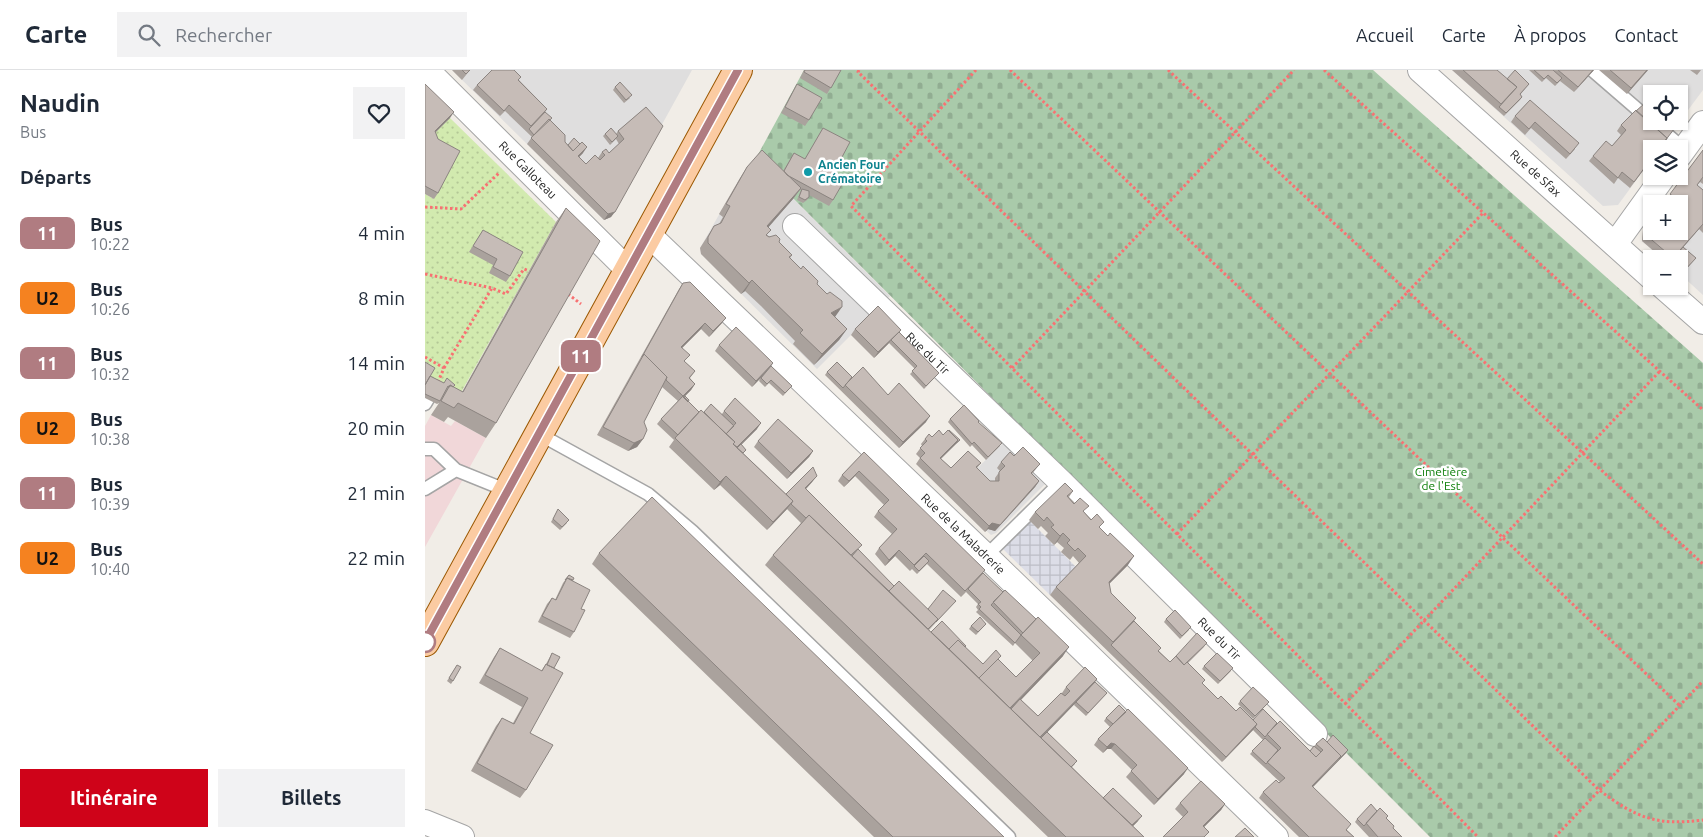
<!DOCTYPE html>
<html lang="fr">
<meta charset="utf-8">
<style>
:root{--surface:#fff;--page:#f2f2f3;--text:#1f2937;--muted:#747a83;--line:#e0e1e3;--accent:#cf0319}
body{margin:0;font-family:Ubuntu,sans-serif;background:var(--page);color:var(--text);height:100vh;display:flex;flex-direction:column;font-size:19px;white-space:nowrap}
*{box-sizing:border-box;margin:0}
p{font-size:16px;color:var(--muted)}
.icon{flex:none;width:28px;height:28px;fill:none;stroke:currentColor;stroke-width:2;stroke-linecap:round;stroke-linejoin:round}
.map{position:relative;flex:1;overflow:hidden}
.details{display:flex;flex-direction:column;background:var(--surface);width:425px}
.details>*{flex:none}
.badge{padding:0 10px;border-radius:8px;font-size:18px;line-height:32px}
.controls{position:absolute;left:1218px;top:15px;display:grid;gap:10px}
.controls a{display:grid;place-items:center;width:45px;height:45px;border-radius:0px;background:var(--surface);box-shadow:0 1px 4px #0004;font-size:25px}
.map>.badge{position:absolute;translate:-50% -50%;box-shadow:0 0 0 2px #fff}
h2{padding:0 20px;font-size:19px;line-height:45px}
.round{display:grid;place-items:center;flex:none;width:52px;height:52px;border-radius:0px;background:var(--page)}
.headline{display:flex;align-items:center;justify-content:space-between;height:85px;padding:0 20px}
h1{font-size:24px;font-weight:600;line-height:38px}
.primary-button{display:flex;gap:10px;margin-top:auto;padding:10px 20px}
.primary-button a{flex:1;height:58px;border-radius:0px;background:var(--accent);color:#fff;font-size:20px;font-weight:600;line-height:58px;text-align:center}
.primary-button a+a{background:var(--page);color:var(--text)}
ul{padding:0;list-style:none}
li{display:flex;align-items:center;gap:15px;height:65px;padding:0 20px}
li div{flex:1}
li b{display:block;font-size:19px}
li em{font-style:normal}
li .badge{min-width:55px;font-weight:700;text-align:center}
header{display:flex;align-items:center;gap:30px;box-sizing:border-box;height:70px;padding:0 25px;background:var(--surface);border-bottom:1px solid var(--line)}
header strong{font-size:24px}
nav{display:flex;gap:28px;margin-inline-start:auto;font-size:18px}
.search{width:350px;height:45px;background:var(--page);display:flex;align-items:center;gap:12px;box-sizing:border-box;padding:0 18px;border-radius:0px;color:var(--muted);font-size:19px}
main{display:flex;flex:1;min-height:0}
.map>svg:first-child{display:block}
</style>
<header>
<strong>Carte</strong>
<div class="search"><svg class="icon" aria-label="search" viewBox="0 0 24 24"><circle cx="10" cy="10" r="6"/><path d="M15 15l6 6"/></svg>Rechercher</div>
<nav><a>Accueil</a><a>Carte</a><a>À propos</a><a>Contact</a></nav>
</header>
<main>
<section class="details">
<div class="headline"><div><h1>Naudin</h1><p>Bus</p></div><a class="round"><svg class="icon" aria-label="heart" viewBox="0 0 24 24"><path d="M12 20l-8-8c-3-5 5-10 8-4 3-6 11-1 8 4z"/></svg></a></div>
<h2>Départs</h2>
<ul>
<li><span class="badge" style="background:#b07c81;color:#fff">11</span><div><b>Bus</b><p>10:22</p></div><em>4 min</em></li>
<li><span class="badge" style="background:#f58220;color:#111">U2</span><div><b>Bus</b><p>10:26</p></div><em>8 min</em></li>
<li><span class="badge" style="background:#b07c81;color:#fff">11</span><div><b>Bus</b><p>10:32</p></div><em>14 min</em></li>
<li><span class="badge" style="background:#f58220;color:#111">U2</span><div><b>Bus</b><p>10:38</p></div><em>20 min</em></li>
<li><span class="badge" style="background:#b07c81;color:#fff">11</span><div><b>Bus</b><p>10:39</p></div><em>21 min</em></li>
<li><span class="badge" style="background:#f58220;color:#111">U2</span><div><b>Bus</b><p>10:40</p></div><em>22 min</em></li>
</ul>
<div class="primary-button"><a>Itinéraire</a><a>Billets</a></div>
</section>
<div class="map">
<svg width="1278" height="767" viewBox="0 0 1278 767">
<defs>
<pattern id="grass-dots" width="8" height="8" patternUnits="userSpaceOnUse" patternTransform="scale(1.25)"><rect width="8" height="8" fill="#d2eaaf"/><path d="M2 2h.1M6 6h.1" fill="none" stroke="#b4c896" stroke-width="1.8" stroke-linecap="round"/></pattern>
<pattern id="cemetery-stones" width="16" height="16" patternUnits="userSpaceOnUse" patternTransform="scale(1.25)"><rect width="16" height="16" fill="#a9caaa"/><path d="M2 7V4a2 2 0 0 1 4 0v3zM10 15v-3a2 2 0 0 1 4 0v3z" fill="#91ad92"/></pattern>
<pattern id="plaza-grid" width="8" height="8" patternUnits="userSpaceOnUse" patternTransform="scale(1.25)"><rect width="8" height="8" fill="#dcdde7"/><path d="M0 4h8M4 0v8" fill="none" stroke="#bcbdc6"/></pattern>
</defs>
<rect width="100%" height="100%" fill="#f1ede7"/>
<!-- residential -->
<path fill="#dfdede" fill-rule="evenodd" d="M27 0H267L186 147 179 150Z
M1027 0H1278V20L1234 79H1226V90L1193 135 1178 136ZM1226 24H1254V51H1226Z
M1278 80V225L1254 203V189H1237L1217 171 1218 160 1226 149V161H1254V134H1238Z
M330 90 465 226 392 299 276 184 275 178 315 108Z
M578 373 620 414 571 463 566 465 524 426Z"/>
<!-- commercial -->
<path fill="#f1d7d9" d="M6 345 26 356 30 351 61 368 0 477V356Z"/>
<!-- grass -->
<path fill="url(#grass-dots)" d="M25 48 131 152 28 337 15 330 21 319 25 320 0 307V124L9 129 6 67Z"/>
<!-- cemetery -->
<path fill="url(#cemetery-stones)" d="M379 0H948L1278 293V767H1005L330 90Z"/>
<!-- plaza -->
<path fill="url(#plaza-grid)" d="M604 450 652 498 625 525 577 478Z"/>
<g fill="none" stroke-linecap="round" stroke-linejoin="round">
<defs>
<path id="lane" d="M1167 0 1226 51
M1231 55 1259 79
M0 334 3 329
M114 364 223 424 267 461 584 767
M0 379H9L31 400 83 421
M0 419 31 400
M561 486 636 412"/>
<g id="street">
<path id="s1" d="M2 0 203 200"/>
<path id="s2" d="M995 0 1226 207"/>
<path d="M1254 86 1278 53"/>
<path id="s3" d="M370 156 636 412 890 664"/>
<path id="s4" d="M223 164 561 486 851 767"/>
<path d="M1190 174 1239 106"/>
<path d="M1237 216 1278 252"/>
<path d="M0 752 37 767"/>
</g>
<path id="primary" d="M0 572 313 0"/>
</defs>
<!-- lane casing -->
<use href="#lane" stroke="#a5a5a5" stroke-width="15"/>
<!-- street casing -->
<use href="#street" stroke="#a5a5a5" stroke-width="26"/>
<!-- primary casing -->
<use href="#primary" stroke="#9b5802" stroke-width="30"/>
<!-- path -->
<path stroke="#f87172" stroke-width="3" stroke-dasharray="2.5 2.5" stroke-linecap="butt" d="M434 0 433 2 1174 720C1212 748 1231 756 1278 750
M551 0 426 136 1053 767
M585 0 1254 635
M743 0 1278 494
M899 0 1278 340
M0 137 36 139 74 103
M0 204 67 218 81 224 99 199 104 201
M143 224 156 234
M0 287 19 298 13 312
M19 298 67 218
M587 298 869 0
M752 464 1058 143
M920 634 1235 301
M1130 767 1278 611"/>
<!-- lane -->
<use href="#lane" stroke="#fff" stroke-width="12"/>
<!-- street -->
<use href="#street" stroke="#fff" stroke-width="24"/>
<!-- primary -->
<use href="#primary" stroke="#fbcba2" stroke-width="28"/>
</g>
<!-- wall -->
<path fill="#aaa29d" d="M27 0H45L37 10Z
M379 0H416L402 24 375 8Z
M1027 0H1072L1082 9 1104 14 1095 25 1097 27 1095 30 1079 46Z
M1104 0H1169L1149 22 1135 11 1130 16 1121 8 1117 12Z
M1174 0H1223L1202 24Z
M1265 0H1276L1272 5Z
M94 10 122 39 120 42 140 72 143 75 158 83 154 87 161 94 175 90 173 88 177 82 184 83 194 74 191 69 185 75 178 66 180 64H191L193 61 221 37 186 147 179 150 102 74 107 67 80 41 75 46 48 20 52 15Z
M0 14 25 48 10 62 13 69V123L9 129 0 124Z
M372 14 384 50 380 56 356 43Z
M190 17 205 28 199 33 188 20Z
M1105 30 1150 79 1141 89 1106 58 1100 65 1086 52 1090 46Z
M1211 40 1226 90 1205 118 1193 108 1189 114 1164 91 1168 86 1187 76 1196 65 1192 61 1196 55Z
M398 58 408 104V130L404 136 384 125V127L382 130 378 133 372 130 376 120H375L368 129 343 157 342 165 354 172 367 185 365 188 392 214 410 247 422 259 414 270 389 295 368 274 370 271 336 236 320 221 316 224 276 184 275 178 289 156 294 154 298 147 294 144 315 108 322 97 358 101 369 83 380 89Z
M1278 80V114L1275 112 1272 115 1278 120V163L1274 159 1258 177 1271 188 1256 205 1254 203V189H1238L1217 171 1218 160 1226 149V161H1254V134H1245L1241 130Z
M141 138 71 353 61 368 23 347 19 352 6 345 14 333 12 334 0 328V292L5 306 37 322 131 152Z
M58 160 85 206 81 212 64 203 68 195 44 182Z
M258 213 297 253 284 267 276 259 257 278 260 292 270 301 265 308 270 314 266 320 260 326 263 332 274 342 297 344 299 341 332 359 316 375 318 383 361 424 388 411 381 419 433 480 469 516 503 539 528 534 504 560 506 562 540 577 558 594 574 590 591 607 608 591 590 573 588 576 551 542 553 540 551 537 553 534 541 522 536 527 502 494 492 504 487 499 485 501 470 486 460 496 450 484 454 478 467 464 449 447 453 441 459 435 430 406 419 417 413 411 417 405 439 382 558 503 638 586 596 630 613 646 637 623 641 617 670 612 682 623 661 646 649 635 650 633 620 664 650 694 647 697 678 728 713 751 708 756 719 767H623L340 495 348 485 376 453 362 439 342 460 295 415 289 420 244 377 249 370 232 354 236 349 253 331 237 317 219 352 218 369 212 377 203 381 172 365 254 219Z
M430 259 476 260 474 262 514 303 499 319 485 304 490 299 464 273 449 288 426 265Z
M294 275 348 293 346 296 367 316 358 326 344 313 340 317 334 311 335 309 327 317 290 281Z
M402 302 427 307 463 325 501 352 474 378 400 305Z
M525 349 553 352 575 376 561 390 547 375 545 377 523 352Z
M518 365 535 370 516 389 526 398 556 393 552 398 565 411H570V408L575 401 572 398 576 392 589 386 615 394 607 404 614 411 610 417 570 461 563 459 560 462 491 394 495 388 491 384 497 376 496 374 500 369Z
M333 371 388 381 384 387 362 409 329 377Z
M648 421 644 427 675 458 703 495 684 514 686 523 711 548 709 551 734 581 745 592 780 576 763 593 777 613 793 629 811 641 828 650 852 653 885 681 891 674 902 672 921 683 888 717 922 760 929 767H874L834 728 838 722 855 712 825 684 838 670 828 660 797 692 625 525 631 517 654 493 648 486 645 490 636 482 639 478 632 472 629 475 620 466 623 463 616 456 613 459 604 450 610 442Z
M133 439 142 453 135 460 126 452Z
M174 483 579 767H449L167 494Z
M144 505 148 510 156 539 149 562 145 568 113 552 122 534 127 528 130 530 138 513Z
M741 549 764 560 755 569 739 552Z
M561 554 551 565 544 559 546 556Z
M75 578 116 601 121 594 127 583 129 598 105 663 101 720 95 728 46 701 71 656 77 648 88 653 97 637 54 613 69 587Z
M32 595 28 611 26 614 22 611Z
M779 596 806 601 793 614 777 599Z
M815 631 844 632 828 649 813 634Z
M681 648 759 704 729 735 701 707 707 700 686 679H682L678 683 669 675 673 669 685 657 679 651Z
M755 733 800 734 796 740 779 757 758 747 750 739Z
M961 748 968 758 977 767H944L930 752 932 749Z"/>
<!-- shaded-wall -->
<path fill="#8b8480" d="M1168 0H1169L1149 22 1153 17Z
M1222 0H1223L1202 24 1206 18Z
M29 42 25 48 6 67 10 61Z
M162 77 158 83 149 92 153 86Z
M376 118 368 129 335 167 342 156Z
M190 142 186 147 179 150 183 144Z
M1278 154 1274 159 1248 189H1247Z
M327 210 320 221 316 224 324 213Z
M417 237 410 247 406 243Z
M301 248 297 253 284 267 288 261Z
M280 253 276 259 252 283 256 277Z
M422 259 414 270 389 295 397 284Z
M476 260 472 265 466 270 464 273 449 288 453 282Z
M348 293 344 299 327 317 331 311Z
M270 314 266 320 256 330 258 326Z
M505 346 501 352 474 378 478 372Z
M336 353 332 359 308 383 310 380Z
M218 369 212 377 203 381 209 373Z
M533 370H535L511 393 515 388Z
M388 381 384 387 362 409 366 403Z
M434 401 430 406 419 417 424 411Z
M301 406 295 415 289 420 295 412Z
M392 406 388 411 376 424 380 418Z
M614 411 610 417 570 461 563 459 560 462 564 456Z
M368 431 362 439 342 460 348 452Z
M638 463 632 472 629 475 635 466Z
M474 480 470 486 460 496 464 490Z
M709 486 703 495 678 520 684 512Z
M644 577 638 586 584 642 585 639Z
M672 609 668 615 612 673 613 670Z
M832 654 828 660 797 692 801 687Z
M686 673 690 674 686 679H682L678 683 682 677Z
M923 680 921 683 883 722 887 716Z
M763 698 759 704 729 735 733 729Z
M800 734 796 740 774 762 778 756Z
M717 746 713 751 700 764 704 758Z"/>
<!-- building -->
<path fill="#c6bcb7" stroke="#8b8480" d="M37 0H45L41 4Z
M67 0H89L96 7 93 10 122 39 106 56 84 35 79 41 52 15Z
M380 0H416L406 18 379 2Z
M1038 0H1072L1092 17 1076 34Z
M1090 0 1104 14 1095 24 1097 27 1081 43 1074 37 1092 17 1082 9Z
M1109 0H1128L1137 8 1132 13 1123 5 1119 9Z
M1133 0H1168L1153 17Z
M1185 0H1222L1206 18Z
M195 12 207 25 201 30 190 17Z
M0 14 29 42 10 61 13 69 35 81 13 123 0 116Z
M372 14 397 28 384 50 360 37Z
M1105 30 1154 73 1145 84 1110 52 1104 59 1090 46Z
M1220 33 1226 38V51H1241L1249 59 1240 71 1242 68 1211 41Z
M221 37 238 56 190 142 183 144 106 68 124 49 140 65V72L148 81 157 72 162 77 153 86 161 94 170 85 175 90 180 85 177 82 181 79 184 83 199 69 193 61Z
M1211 40 1242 68 1234 79H1226V89L1209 112 1197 102 1193 108 1168 86 1181 71 1187 76 1201 60 1196 55Z
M120 42 127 48 109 65 104 59Z
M186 58 193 66 187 72 180 64Z
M398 58 425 72 408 104 419 111 408 130 362 105 359 101 369 83 380 89Z
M149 68 155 74 148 81 143 75Z
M337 80 376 118 342 156 346 160 341 165 344 167 351 165 355 169 354 172 367 185 364 187 376 199 378 196 393 211 392 214 402 224 405 222 417 231V237L406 243 422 259 397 284 375 263 378 260 343 226 327 210 324 213 283 173V167L289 156 296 153 305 136 301 134 322 97Z
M1278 80V107L1272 115 1278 120V154L1248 188 1221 165 1222 154 1226 149V161H1254V135L1256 133 1245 124Z
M377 119 384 121V127L380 130 374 127Z
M141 138 175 171 71 353 33 333 29 338 16 331 25 315 38 322Z
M58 160 98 182 85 206 68 197 72 189 48 176Z
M1258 177 1271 188 1258 202 1254 198V189H1248Z
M265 212 301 248 288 261 280 253 256 277 265 285 259 291 270 301 264 308 270 314 258 326 274 342 253 365 236 349 258 326 241 310 242 307 219 284 217 287 258 213Z
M453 236 476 260 453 282 430 259Z
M311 257 348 293 331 311 294 275Z
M474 262 514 303 501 316 487 301 492 296 466 270Z
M219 284 242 307 219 352 222 360 218 369 209 373 178 357Z
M0 292 10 298 0 315Z
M412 292 427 307 418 318 402 302Z
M346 296 367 316 360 323 346 310 342 314 336 308Z
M438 297 463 325 474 313 505 346 478 372 420 315Z
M5 306 19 313 22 308 30 315 28 317 25 315V317L23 316 15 331 0 324V315Z
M260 326 264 330 263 332 258 327Z
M310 328 336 353 312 377 308 374 310 372 301 364 311 353 299 341Z
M286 334 309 356 301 364 279 342Z
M539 335 554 351 553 352 577 373 563 387 549 372 547 374 525 349Z
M276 340 310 372 308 374 368 431 348 452 301 406 295 412 250 368Z
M353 349 388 381 366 403 333 371Z
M514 360 518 365 523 360 533 370 515 388 526 398 543 381 556 393 551 397 565 411H574V402L580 396 576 392 585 382 589 386 598 377 615 394 606 403 614 411 575 455 567 453 564 456 495 388 500 383 495 378 502 371 500 369 504 364 507 367Z
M524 360 535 370 531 373 533 370 524 361Z
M316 374 321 380 318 383 312 378Z
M439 382 560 500 540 521 501 483 489 495 474 480 464 490 454 478 472 459 453 441 464 430 434 401 424 411 417 405Z
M388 397 392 406 380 418 437 475 426 485 384 445 381 448 366 434 368 431 361 424Z
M640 413 648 421 642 426 649 434 655 428 664 436 658 441 666 450 672 444 679 452 674 457 683 466 685 463 709 486 684 512 686 523 711 548 688 572 631 517 661 486 653 478 650 481 642 473 645 470 638 463 635 466 626 457 629 455 622 447 619 451 610 442Z
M227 427 579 767H468L174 483Z
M133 439 144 450 137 457 128 449Z
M384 445 719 767H641L348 485Z
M433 479 469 516 464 521 427 486Z
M499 486 504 491 494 501 489 496Z
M558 503 578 522 566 535 597 566 596 565 590 573 554 539 556 537 553 534 556 532 543 519Z
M144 505 149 508 148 510 142 508 140 510Z
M142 508 165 520 156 539 160 540 149 562 117 546 127 528 131 530Z
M474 511 513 549 503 559 464 521Z
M518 520 531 531 511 552 513 549 503 539Z
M580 520 611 549 598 563 568 532Z
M750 540 766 557 757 566 741 549Z
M555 547 561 554 553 562 546 556Z
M613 547 644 577 585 638 554 608 573 589 591 607 615 583 596 565Z
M517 551 541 576 540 577 533 570 524 579 506 562Z
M709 551 736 578 733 581 745 592 751 586 759 595 762 592 780 610 777 613 793 629 796 626 811 641 815 637 832 654 801 687 686 575Z
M772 563 782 573 759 595 751 586Z
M533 570 558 594 571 580 576 586 554 608 524 579Z
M75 578 117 601 121 594 138 603 105 663 128 675 101 720 52 693 77 648 89 654 103 628 60 605Z
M127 583 135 587 129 598 122 595Z
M792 583 808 598 795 611 779 596Z
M32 595 36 597 28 611 24 608Z
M660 597 672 609 615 667 586 639 595 629 613 646 636 623 640 626 645 621 641 617Z
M670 612 682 623 663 643 651 632Z
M828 617 844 632 830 646 815 631Z
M694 635 701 642 688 654 681 648Z
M703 639 763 698 733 729 706 701 712 695 690 674 686 673 682 677 673 669Z
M838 639 852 653 840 667 830 657 832 654 828 650Z
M855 651 891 687 898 680 891 674 898 668 916 686 887 716 926 754 921 760 929 767H884L838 722 851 710 854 713 860 708 842 692 856 678 842 664Z
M622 662 652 691 646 697 616 668Z
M908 665 923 680 914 689 916 686 902 672Z
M840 668 853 680 841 694 827 681Z
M889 676 896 682 891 687 885 681Z
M776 711 800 734 778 756 784 762 779 767H738L763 742 755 733Z
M688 718 717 746 707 755 678 728Z
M946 734 952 741 939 756 932 749Z
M955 738 963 746 961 748 969 756 968 758 977 767H953L941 753Z
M820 758 829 767H810Z"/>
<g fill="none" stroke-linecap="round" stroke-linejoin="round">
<defs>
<path id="line" d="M0 572 313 0"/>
</defs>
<!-- line casing -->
<use href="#line" stroke="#fff" stroke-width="11"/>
<!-- line -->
<use href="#line" stroke="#b07c81" stroke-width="8"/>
</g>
<!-- markers -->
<circle fill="#0f9aa8" stroke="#fff" stroke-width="2" cx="383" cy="102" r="5"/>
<circle fill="#fff" stroke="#b07c81" stroke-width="2.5" cx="0" cy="572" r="10"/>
<g text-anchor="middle" stroke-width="5" stroke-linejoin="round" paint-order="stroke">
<!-- culture labels -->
<g font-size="12" font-weight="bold" fill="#0d838f" stroke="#fff" text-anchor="start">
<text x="393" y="99">Ancien Four<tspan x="393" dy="14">Crématoire</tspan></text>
</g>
<!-- street labels -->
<g font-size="12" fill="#212121" stroke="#fff">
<text dy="4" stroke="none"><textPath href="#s1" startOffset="142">Rue Galloteau</textPath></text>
<text dy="4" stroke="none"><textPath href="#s2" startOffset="155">Rue de Sfax</textPath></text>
<text dy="4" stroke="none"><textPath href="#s3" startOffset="184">Rue du Tir</textPath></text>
<text dy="4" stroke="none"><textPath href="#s4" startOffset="435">Rue de la Maladrerie</textPath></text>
<text dy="4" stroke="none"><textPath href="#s3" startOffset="592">Rue du Tir</textPath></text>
</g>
<!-- park labels -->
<g font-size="12" fill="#10800d" stroke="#fff">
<text x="1016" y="406">Cimetière<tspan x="1016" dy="14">de l'Est</tspan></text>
</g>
</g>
</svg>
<div class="controls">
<a><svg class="icon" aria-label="locate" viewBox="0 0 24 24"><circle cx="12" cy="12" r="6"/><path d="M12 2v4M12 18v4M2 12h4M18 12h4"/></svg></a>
<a><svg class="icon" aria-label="layers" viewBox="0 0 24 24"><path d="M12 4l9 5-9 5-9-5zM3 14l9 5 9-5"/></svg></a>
<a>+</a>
<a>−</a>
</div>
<b class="badge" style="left:156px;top:286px;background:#b07c81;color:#fff">11</b>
</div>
</main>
